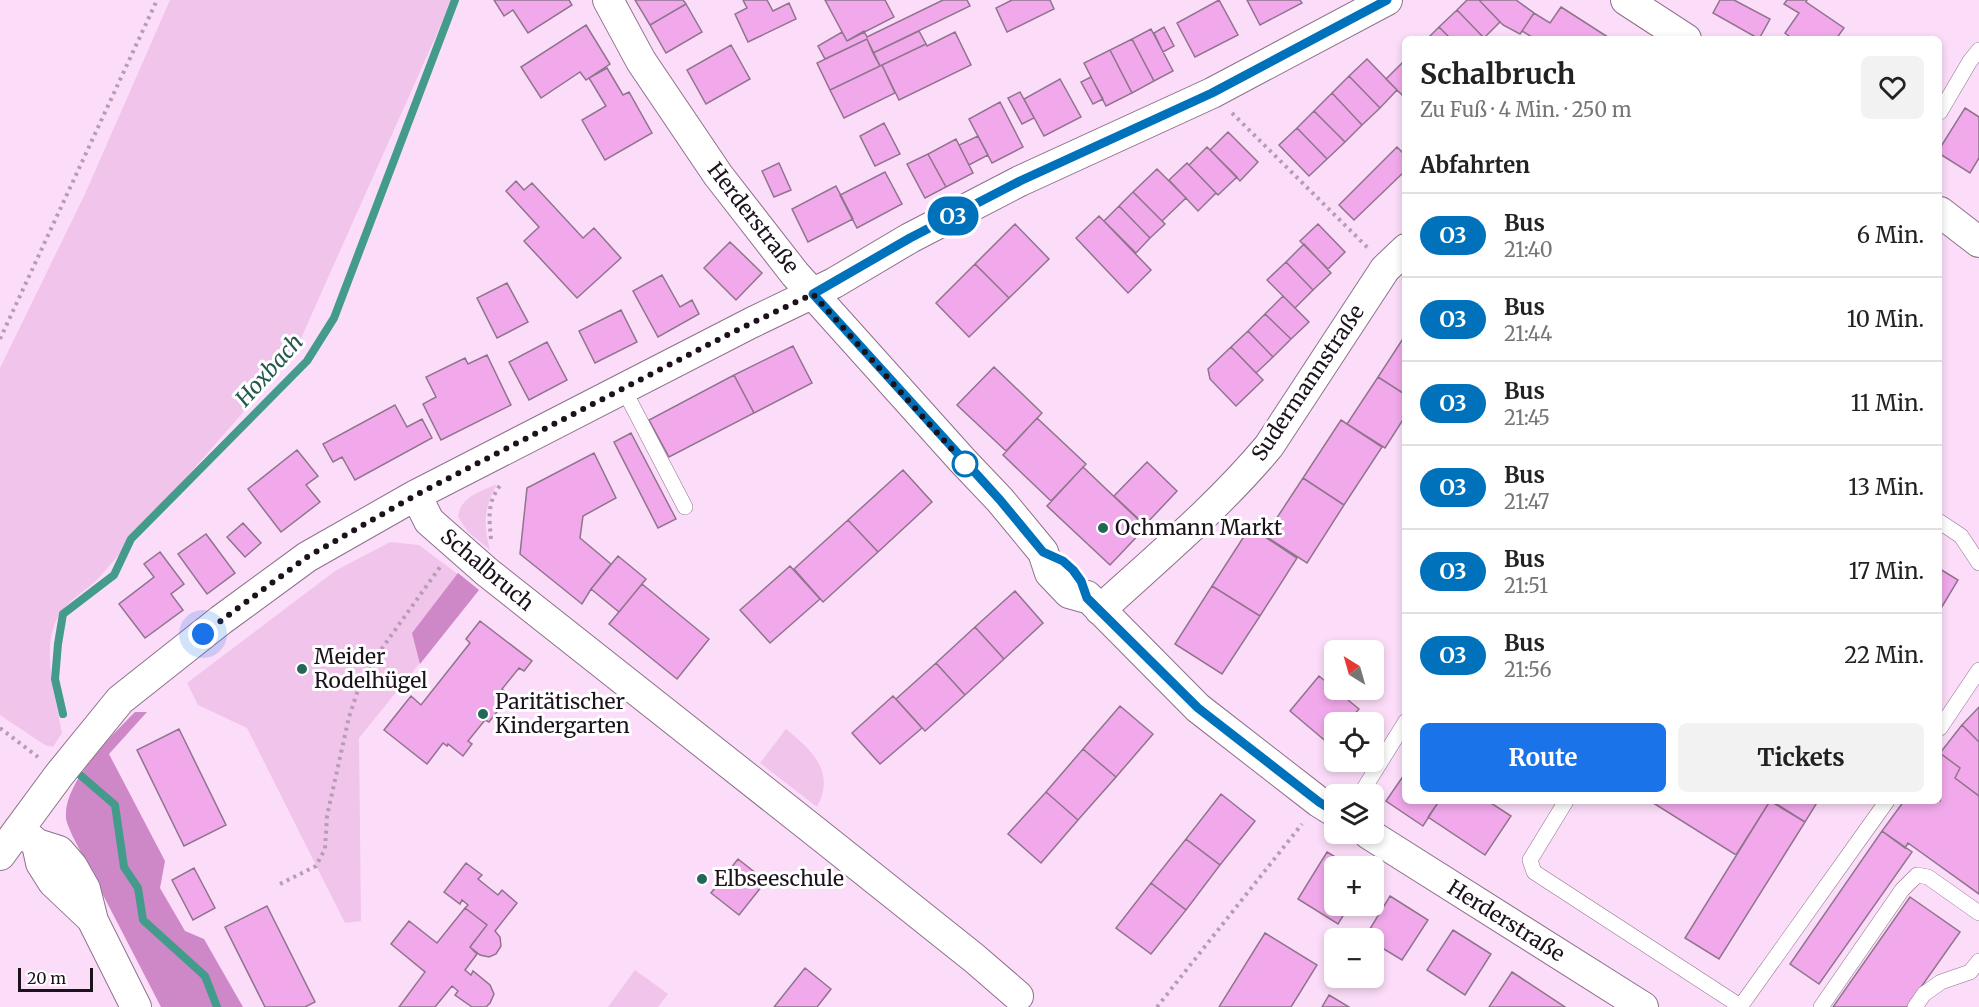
<!DOCTYPE html>
<html lang="de">
<meta charset="utf-8">
<style>
:root{--surface:#fff;--page:#f2f2f2;--text:#222;--muted:#767676;--line:#e0e0e0;--accent:#1a73e8}
body{margin:0;font-family:Merriweather,serif;background:var(--page);color:var(--text);height:100vh;display:flex;flex-direction:column;font-size:22px;white-space:nowrap}
*{box-sizing:border-box;margin:0}
p{font-size:20px;color:var(--muted)}
.icon{flex:none;width:33px;height:33px;fill:none;stroke:currentColor;stroke-width:2;stroke-linecap:round;stroke-linejoin:round}
.map{position:relative;flex:1;overflow:hidden}
.drawer{position:absolute;left:1402px;top:36px;width:540px;height:768px;display:flex;flex-direction:column;background:var(--surface);border-radius:9px;box-shadow:0 3px 9px #0003}
.drawer>*{flex:none}
.badge{padding:0 12px;border-radius:20px;font-size:21px;line-height:39px}
.needle{width:39px;rotate:323deg}
.fabs{position:absolute;left:1324px;top:640px;display:grid;gap:12px}
.fabs a{display:grid;place-items:center;width:60px;height:60px;border-radius:9px;background:var(--surface);box-shadow:0 3px 9px #0003;font-size:30px}
.scale{position:absolute;left:18px;bottom:15px;width:75px;box-sizing:border-box;padding-left:6px;border:3px solid #1c121b;border-top:0;font-size:16px;line-height:21px;white-space:nowrap;color:#1c121b;-webkit-text-stroke:4px #fff;paint-order:stroke}
.you{position:absolute;width:30px;height:30px;margin:-15px;border:4px solid #fff;border-radius:50%;background:#1a73e8;box-shadow:0 0 0 9px #1a73e833}
.map>.badge{position:absolute;translate:-50% -50%;box-shadow:0 0 0 3px #fff}
h2{padding:0 18px;font-size:22px;line-height:54px}
.round{display:grid;place-items:center;flex:none;width:63px;height:63px;border-radius:9px;background:var(--page)}
.head{display:flex;align-items:center;justify-content:space-between;height:102px;padding:0 18px}
h1{font-size:28px;font-weight:700;line-height:45px}
.button{display:flex;gap:12px;margin-top:auto;padding:12px 18px}
.button a{flex:1;height:69px;border-radius:9px;background:var(--accent);color:#fff;font-size:24px;font-weight:700;line-height:69px;text-align:center}
.button a+a{background:var(--page);color:var(--text)}
ul{padding:0;list-style:none}
li{display:flex;align-items:center;gap:18px;height:84px;padding:0 18px;border-top:2px solid var(--line)}
li div{flex:1}
li b{display:block;font-size:22px}
li em{font-style:normal}
li .badge{min-width:66px;font-weight:700;text-align:center}
.map>svg:first-child{display:block}
</style>
<div class="map">
<svg width="1979" height="1007" viewBox="0 0 1979 1007">
<rect width="100%" height="100%" fill="#fcddf9"/>
<!-- green -->
<path fill="#f1c4ec" d="M170 0H452L294 354 97 580C86 590 71 599 62 611 38 641 56 698 62 733L53 747 45 745 0 715V368L85 194Z
M497 484C484 508 483 524 490 550L468 532 458 517C461 496 480 492 497 484Z
M390 542 419 545 479 590 359 738 361 921 345 923 247 728 198 705 187 683 335 571Z
M786 729C812 750 836 772 817 807L760 763Z
M635 970 668 994 658 1007H608Z"/>
<!-- forest -->
<path fill="#ce88c8" d="M458 573 479 590 420 664 412 633Z
M135 712H147L109 754 165 861 160 888 185 931 204 939 243 1007H161L72 835C70 829 66 823 66 817 63 783 113 734 135 712Z"/>
<g fill="none" stroke-linecap="round" stroke-linejoin="round">
<!-- stream -->
<path stroke="#459b8b" stroke-width="8" d="M63 714 55 679 58 644 63 614 114 575 131 539 307 361 334 318 455 0
M79 774 115 805 124 867 138 888 143 920 205 976 217 1007"/>
</g>
<!-- building -->
<path fill="#f1a9eb" stroke="#8f748c" stroke-width="1.5" d="M494 0H569L572 5 528 33 513 10 504 16Z
M635 0H683L686 4 650 25Z
M743 0H767L773 11 789 3 796 19 748 42 735 14 747 8Z
M825 0H885L894 17 847 41Z
M943 0H967L970 6 873 53 867 39 825 59 818 46 842 32 847 41 864 31 867 37Z
M1012 0H1050L1054 9 1007 32 996 8Z
M1219 0 1238 35 1195 57 1177 23Z
M1247 0H1300L1302 3 1260 25Z
M1467 0H1479L1500 22 1484 38 1457 10Z
M1481 0H1516L1534 13 1520 34 1503 25 1480 1Z
M1720 0H1734L1770 19 1759 39 1713 13Z
M1787 0H1807L1806 2 1844 28 1836 39H1793L1785 33 1799 13 1784 4Z
M686 4 702 32 666 53 650 25Z
M1561 7 1611 39H1535L1522 31 1534 13 1550 23Z
M1457 10 1484 38 1482 39H1451L1439 27Z
M586 25 610 64 586 80 580 72 541 98 521 67Z
M1164 27 1174 46 1163 52 1154 33Z
M1439 27 1451 39H1427Z
M1151 29 1173 71 1154 81 1132 39Z
M919 31 926 44 880 66 873 53Z
M955 32 971 65 899 100 882 65 926 44 927 46Z
M867 39 880 66 830 90 817 63Z
M1132 39 1154 81 1132 93 1110 50Z
M731 45 750 79 706 104 687 70Z
M1110 50 1132 93 1106 106 1084 63Z
M1367 59 1397 90 1380 108 1349 76Z
M1404 61 1406 63V99L1386 79Z
M882 65 895 93 844 118 830 90Z
M607 68 623 95 629 92 652 133 605 160 582 120 606 106 589 78Z
M1349 76 1380 108 1362 125 1332 93Z
M1091 77 1103 99 1093 104 1081 82Z
M1060 79 1081 117 1044 136 1024 99Z
M1020 92 1034 118 1022 124 1008 98Z
M1332 93 1362 125 1345 142 1314 111Z
M1000 102 1023 147 992 163 969 119Z
M1965 108 1979 117V158L1970 173 1940 154V148Z
M1314 111 1345 142 1327 159 1297 128Z
M884 123 900 154 875 166 860 136Z
M1297 128 1327 159 1309 176 1279 145Z
M1228 132 1258 162 1240 181 1210 150Z
M978 136 988 155 969 165 959 145Z
M956 139 973 173 946 187 928 154Z
M1207 147 1237 177 1218 195 1189 165Z
M1397 147 1406 156V170L1354 220 1339 205Z
M928 154 946 187 925 198 907 164Z
M779 163 791 190 774 197 762 171Z
M1187 163 1216 193 1198 211 1169 180Z
M1157 169 1186 198 1162 221 1133 192Z
M885 172 902 204 857 228 840 195Z
M516 181 524 190 532 183 583 238 594 228 621 258 577 298 524 241 539 227 506 191Z
M836 186 853 219 808 242 792 209Z
M1133 192 1165 224 1150 238 1119 206Z
M1119 206 1150 238 1136 253 1104 221Z
M1099 216 1151 270 1128 293 1076 238Z
M1015 224 1049 259 1009 298 975 264Z
M1318 224 1345 252 1328 269 1300 241Z
M730 242 762 273 736 300 704 268Z
M1304 244 1331 273 1313 290 1286 262Z
M1286 262 1313 290 1295 308 1267 280Z
M975 264 1009 298 969 337 936 303Z
M662 275 680 307 692 300 699 314 658 337 633 291Z
M507 283 528 322 497 338 477 298Z
M1283 296 1309 322 1291 339 1265 314Z
M621 310 637 342 595 363 579 331Z
M1265 314 1291 339 1273 357 1248 331Z
M1248 331 1273 357 1256 373 1231 347Z
M1406 334V395L1378 377Z
M547 342 567 380 529 400 509 362Z
M793 346 812 383 754 413 734 375Z
M1231 347 1263 380 1236 406 1210 379 1208 369Z
M487 355 511 405 441 440 423 404 436 397 426 377 465 358 468 364Z
M994 367 1042 413 1006 451 957 405Z
M734 375 754 413 669 457 649 420Z
M1378 377 1406 395V415L1385 448 1347 424Z
M395 405 407 427 422 419 432 438 355 480 342 457 333 462 323 444Z
M1037 418 1086 464 1051 501 1003 455Z
M1341 420 1382 447 1344 505 1303 478Z
M631 433 676 519 658 528 614 442Z
M297 450 318 476 306 485 320 502 281 532 248 489Z
M594 453 616 498 583 516 580 538 611 564 591 589 582 604 520 554 527 488Z
M1147 462 1177 491 1145 525 1114 496Z
M1083 467 1146 527 1110 565 1047 506Z
M903 470 932 502 878 552 848 520Z
M1303 478 1344 505 1307 563 1265 536Z
M848 520 878 552 823 602 794 569Z
M243 523 261 543 245 557 227 537Z
M1250 527 1297 558 1260 616 1212 586Z
M206 534 235 573 207 594 178 554Z
M160 552 184 584 171 594 183 610 145 638 119 604 154 577 144 564Z
M618 556 646 579 619 612 591 589Z
M790 566 820 599 770 643 740 610Z
M1940 569 1958 580 1940 610Z
M642 584 709 639 677 679 609 624Z
M1212 586 1260 616 1222 674 1175 644Z
M1015 591 1043 623 1004 659 975 627Z
M480 621 532 661 524 671 519 668 502 689 506 692 496 705 500 708 489 722 485 720 468 741 472 744 463 756 448 744 447 746 443 743 427 764 384 730 411 696 421 705 470 643 466 639Z
M975 627 1004 659 965 695 936 663Z
M936 663 965 695 925 731 896 699Z
M1319 676 1359 709 1347 723H1335V737L1329 744 1290 711Z
M893 696 922 728 880 764 852 733Z
M1120 706 1153 734 1116 777 1083 749Z
M1979 707V742L1962 725Z
M1962 725 1979 742V796L1955 778 1960 768 1940 753Z
M179 729 226 825 184 846 137 750Z
M1083 749 1116 777 1078 820 1046 792Z
M1940 753 1960 768 1955 778 1979 796V894L1908 843 1905 848 1882 831 1904 801H1940Z
M1406 772V801H1439L1423 826 1386 801Z
M1046 792 1078 820 1041 863 1008 834Z
M1221 794 1255 821 1220 865 1186 839Z
M1439 801H1488L1511 816 1485 855 1428 817Z
M1650 801H1770L1736 855Z
M1770 801 1805 822 1719 959 1685 938Z
M1772 801H1818L1805 822Z
M1882 831 1912 852 1819 984 1790 964Z
M1186 839 1220 865 1186 910 1151 883Z
M1327 852 1352 867H1335V906H1349L1338 924 1298 899Z
M738 859 766 881 739 915 711 893Z
M466 863 482 875 478 879 498 895 502 890 517 903 495 931 500 937 501 946 496 954 489 957 480 955 470 947 487 925 465 908 468 905 462 900 460 904 444 892Z
M194 868 215 908 193 920 172 880Z
M1151 883 1186 910 1151 954 1116 928Z
M1390 896 1428 920 1402 960 1374 943V939L1365 937Z
M1910 897 1960 932 1907 1007H1833Z
M267 906 315 1002 305 1007H265L225 927Z
M465 908 487 925 470 947 477 954 465 970 471 975 473 971 490 985 494 994 490 1003 486 1007H472L455 995 458 991 452 986 435 1007H399L425 972 391 944 409 921 437 943Z
M1453 930 1491 954 1465 995 1427 970Z
M1265 933 1317 965 1291 1007H1219Z
M805 968 831 989 817 1007H774Z
M1512 972 1565 1007H1489Z
M1329 995 1349 1007H1322Z"/>
<g fill="none" stroke-linecap="round" stroke-linejoin="round">
<defs>
<path id="lane" d="M1940 112 1970 61 1979 50
M623 388 685 507
M1940 522 1961 536 1979 563
M1940 728 1979 670
M1360 795 1406 721
M1566 801 1530 860 1534 872 1740 1006
M1740 1007 1887 801
M1821 1007 1902 890 1917 875 1928 877 1979 913
M1915 1007 1924 994 1941 982 1970 972 1979 961"/>
<path id="street" d="M608 0 641 61 718 175 795 274 962 460 1000 500 1043 552 1050 573 1069 593 1087 598
M1626 0 1686 39
M1940 212 1979 242
M416 495 429 521 487 572 826 840 974 958 1018 996
M1087 596 1198 708 1319 802 1335 812
M1100 610C1158 557 1219 506 1269 446L1385 269 1406 249
M19 829 37 844 59 851 72 866 85 889 93 921 136 1007
M1369 834 1643 1007
M37 844 41 863 53 882 91 918
M0 855 59 775 120 700 221 620 307 557 416 495 751 323 834 283 910 238 1020 181 1212 93 1387 0"/>
</defs>
<!-- lane casing -->
<use href="#lane" stroke="#8d718a" stroke-width="16"/>
<!-- street casing -->
<use href="#street" stroke="#8d718a" stroke-width="32"/>
<!-- path -->
<path stroke="#b69db3" stroke-width="4" stroke-dasharray="3 4.5" stroke-linecap="butt" d="M1232 113 1369 249
M0 339 157 0
M491 539C489 516 487 503 501 484
M0 728 38 757
M280 884 316 866 325 849 327 816 349 717 363 675 440 567
M1157 1007 1302 824"/>
<!-- lane -->
<use href="#lane" stroke="#fff" stroke-width="15"/>
<!-- street -->
<use href="#street" stroke="#fff" stroke-width="30"/>
</g>
<g fill="none" stroke-linecap="round" stroke-linejoin="round">
<defs>
<path id="line" d="M1335 812 1319 802 1198 708 1087 598 1081 581 1073 570 1063 561 1043 552 1000 500 813 294 910 238 1020 181 1212 93 1387 0"/>
</defs>
<!-- line casing -->
<use href="#line" stroke="#fff" stroke-width="14"/>
<!-- line -->
<use href="#line" stroke="#0072bc" stroke-width="9"/>
<!-- walk -->
<path stroke="#1c121b" stroke-width="6" stroke-dasharray="0 10.8" d="M203 634 307 557 416 495 733 332 813 294 965 464"/>
</g>
<!-- markers -->
<circle fill="#fff" stroke="#0072bc" stroke-width="3" cx="965" cy="464" r="12"/>
<g fill="#236759" stroke="#fff" stroke-width="2">
<circle cx="1103" cy="528" r="6"/>
<circle cx="302" cy="669" r="6"/>
<circle cx="483" cy="714" r="6"/>
<circle cx="702" cy="879" r="6"/>
</g>
<g text-anchor="middle" stroke-width="6" stroke-linejoin="round" paint-order="stroke">
<!-- street labels -->
<g font-size="21" fill="#1c121b" stroke="#fff">
<text transform="translate(753 218) rotate(52)" y="7">Herderstraße</text>
<text transform="translate(1308 383) rotate(-56)" y="7">Sudermannstraße</text>
<text transform="translate(487 570) rotate(40)" y="7">Schalbruch</text>
<text transform="translate(1506 921) rotate(32)" y="7">Herderstraße</text>
</g>
<!-- poi labels -->
<g font-size="21" fill="#1c121b" stroke="#fff" text-anchor="start">
<text x="1115" y="535">Ochmann Markt</text>
<text x="314" y="664">Meider<tspan x="314" dy="24">Rodelhügel</tspan></text>
<text x="495" y="709">Paritätischer<tspan x="495" dy="24">Kindergarten</tspan></text>
<text x="714" y="886">Elbseeschule</text>
</g>
<!-- water labels -->
<g font-size="22" font-style="italic" fill="#24594d" stroke="#fff">
<text transform="translate(269 370) rotate(-48)" y="8">Hoxbach</text>
</g>
</g>
</svg>
<div class="fabs">
<a><svg class="needle" viewBox="-14 -14 28 28"><path d="M0-13l5 13h-10z" fill="#e53935"/><path d="M0 13l5-13h-10z" fill="#767676"/></svg></a>
<a><svg class="icon" aria-label="locate" viewBox="0 0 24 24"><circle cx="12" cy="12" r="6"/><path d="M12 2v4M12 18v4M2 12h4M18 12h4"/></svg></a>
<a><svg class="icon" aria-label="layers" viewBox="0 0 24 24"><path d="M12 4l9 5-9 5-9-5zM3 14l9 5 9-5"/></svg></a>
<a>+</a>
<a>−</a>
</div>
<div class="scale">20 m</div>
<div class="you" style="left:203px;top:634px"></div>
<b class="badge" style="left:953px;top:216px;background:#0072bc;color:#fff">O3</b>
<section class="drawer">
<div class="head"><div><h1>Schalbruch</h1><p>Zu Fuß · 4 Min. · 250 m</p></div><a class="round"><svg class="icon" aria-label="heart" viewBox="0 0 24 24"><path d="M12 20l-8-8c-3-5 5-10 8-4 3-6 11-1 8 4z"/></svg></a></div>
<h2>Abfahrten</h2>
<ul>
<li><span class="badge" style="background:#0072bc;color:#fff">O3</span><div><b>Bus</b><p>21:40</p></div><em>6 Min.</em></li>
<li><span class="badge" style="background:#0072bc;color:#fff">O3</span><div><b>Bus</b><p>21:44</p></div><em>10 Min.</em></li>
<li><span class="badge" style="background:#0072bc;color:#fff">O3</span><div><b>Bus</b><p>21:45</p></div><em>11 Min.</em></li>
<li><span class="badge" style="background:#0072bc;color:#fff">O3</span><div><b>Bus</b><p>21:47</p></div><em>13 Min.</em></li>
<li><span class="badge" style="background:#0072bc;color:#fff">O3</span><div><b>Bus</b><p>21:51</p></div><em>17 Min.</em></li>
<li><span class="badge" style="background:#0072bc;color:#fff">O3</span><div><b>Bus</b><p>21:56</p></div><em>22 Min.</em></li>
</ul>
<div class="button"><a>Route</a><a>Tickets</a></div>
</section>
</div>
